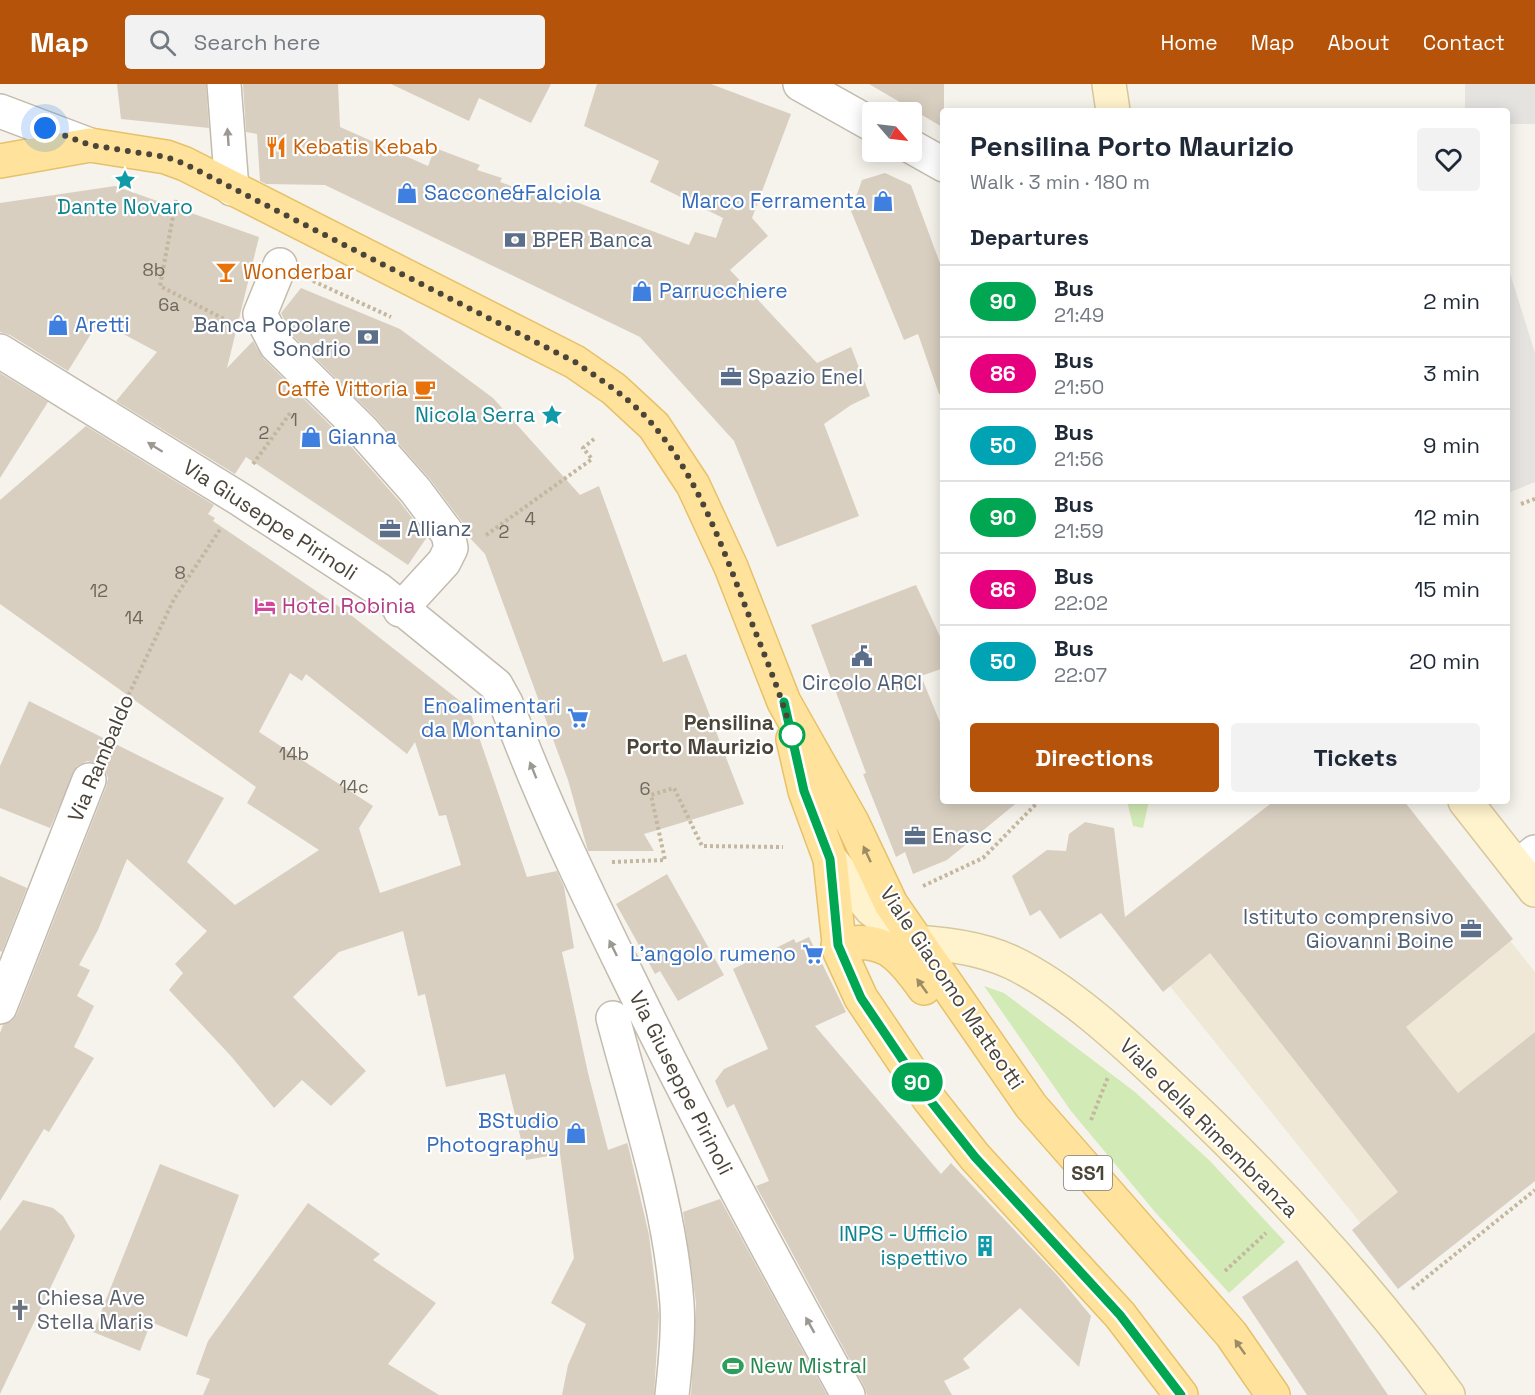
<!DOCTYPE html>
<meta charset="utf-8">
<style>
:root{--surface:#fff;--page:#f2f2f3;--text:#1f2937;--muted:#747a83;--line:#e0e1e3;--accent:#b45309}
body{margin:0;font-family:"Space Grotesk",sans-serif;background:var(--page);color:var(--text);height:100vh;display:flex;flex-direction:column;font-size:22px;white-space:nowrap}
*{box-sizing:border-box;margin:0}
p{font-size:20px;color:var(--muted)}
.icon{flex:none;width:33px;height:33px;fill:none;stroke:currentColor;stroke-width:2;stroke-linecap:round;stroke-linejoin:round}
.map{position:relative;flex:1;overflow:hidden}
.drawer{position:absolute;left:940px;top:24px;width:570px;height:696px;display:flex;flex-direction:column;background:var(--surface);border-radius:6px;box-shadow:0 3px 15px #0003}
.drawer>*{flex:none}
.badge{padding:0 12px;border-radius:20px;font-size:21px;line-height:39px}
.needle{width:39px;rotate:118deg}
.controls{position:absolute;left:862px;top:18px;display:grid;gap:12px}
.controls a{display:grid;place-items:center;width:60px;height:60px;border-radius:6px;background:var(--surface);box-shadow:0 3px 15px #0003;font-size:30px}
.you{position:absolute;width:30px;height:30px;margin:-15px;border:4px solid #fff;border-radius:50%;background:#1a73e8;box-shadow:0 0 0 9px #1a73e833}
.map>.badge{position:absolute;translate:-50% -50%;box-shadow:0 0 0 3px #fff}
h2{padding:0 30px;font-size:22px;line-height:54px}
.round{display:grid;place-items:center;flex:none;width:63px;height:63px;border-radius:6px;background:var(--page)}
.overview{display:flex;align-items:center;justify-content:space-between;height:102px;padding:0 30px}
h1{font-size:28px;font-weight:600;line-height:45px}
.action{display:flex;gap:12px;margin-top:auto;padding:12px 30px}
.action a{flex:1;height:69px;border-radius:6px;background:var(--accent);color:#fff;font-size:24px;font-weight:600;line-height:69px;text-align:center}
.action a+a{background:var(--page);color:var(--text)}
ul{padding:0;list-style:none}
li{display:flex;align-items:center;gap:18px;height:72px;padding:0 30px;border-top:2px solid var(--line)}
li div{flex:1}
li b{display:block;font-size:22px}
li em{font-style:normal}
li .badge{min-width:66px;font-weight:700;text-align:center}
header{display:flex;align-items:center;gap:36px;box-sizing:border-box;height:84px;padding:0 30px;background:var(--accent);color:#fff}
header strong{font-size:28px}
nav{display:flex;gap:33px;margin-inline-start:auto;font-size:21px}
.search{width:420px;height:54px;background:var(--page);display:flex;align-items:center;gap:15px;box-sizing:border-box;padding:0 21px;border-radius:6px;color:var(--muted);font-size:22px}
.map>svg:first-child{display:block}
</style>
<header>
<strong>Map</strong>
<div class="search"><svg class="icon" aria-label="search" viewBox="0 0 24 24"><circle cx="10" cy="10" r="6"/><path d="M15 15l6 6"/></svg>Search here</div>
<nav><a>Home</a><a>Map</a><a>About</a><a>Contact</a></nav>
</header>
<div class="map">
<svg width="1535" height="1311" viewBox="0 0 1535 1311">
<rect width="100%" height="100%" fill="#f6f3ec"/>
<!-- education -->
<path fill="#efe8d6" d="M1398 717 1535 888V1087L1403 1192 1124 845Z"/>
<!-- green -->
<path fill="#d2eab5" d="M1127 717H1149L1143 744 1133 742Z
M984 902 1004 909 1135 1008 1210 1077 1285 1158 1229 1209 1155 1128 1071 1027Z"/>
<!-- parking -->
<path fill="#e5e3e0" d="M1465 0H1535V40H1508V27H1465Z
M1508 183 1535 269V398L1508 409Z"/>
<!-- building -->
<path fill="#d8cfc1" fill-rule="evenodd" d="M117 0H206L209 44 121 35Z
M243 0H338L340 43 428 82 435 64 480 81 477 86 502 94 500 98 561 120 563 113 689 161 695 148 716 154 723 134 650 98 659 77 584 42 597 0H711L791 30 752 134 768 152 730 186 817 279 851 263 870 312 851 321 824 340 859 432 777 463 734 357 640 253 325 101 266 100 260 97 257 50 246 48Z
M391 0H551L531 39 479 14 469 37Z
M869 0H944V44Z
M885 89 911 101 944 190V310H939L918 250 904 256 851 127 862 96Z
M115 102 259 153 227 284 253 257 263 274 348 359 400 418 427 453 408 481 246 373 235 390 116 317 157 268 99 237 68 287 10 251 0 248V119Z
M301 204 400 245 493 314 580 411 599 402 663 578 686 570 744 720 644 750 654 767H588L568 696 485 470 467 451 463 439 429 394 375 333 291 250 281 229Z
M0 289 48 318 0 394Z
M86 342 214 421 208 430 215 434 213 437 347 528 469 624 527 793 557 787 564 803 574 864 562 868 588 989 608 1066 627 1059 628 1061 649 1151 659 1231 654 1311H562L568 1281 586 1240 551 1219 574 1174 560 1070 526 1076 505 990 446 1003 425 910 418 912 403 847 339 868 293 913 366 987 331 1022 302 996 274 1024 230 971 169 906 183 889 175 880 207 847 127 775 98 846 79 881 90 886 77 912 94 922 74 963 94 974 49 1048 44 1045 0 1117V949L3 941 12 937 17 930 106 703 108 694 104 685 96 679 87 677 77 682 50 744 0 724V682L29 617 224 714 187 778 235 821 319 766 247 719 256 703 0 520V416ZM290 589 302 597 306 590 407 670 415 658 439 732 446 731 461 781 380 809 359 744 373 722 259 648Z
M916 501 944 561V584L921 592 944 648V717H1019L947 776 913 790 905 768 896 773 863 690 866 689 811 541Z
M1274 717H1404L1513 855 1406 943 1458 1009 1535 948V1097L1398 1205 1352 1146 1398 1108 1210 869 1163 908 1101 829 1060 855 1040 826 1030 832 1012 792 1047 766 1066 767 1069 750 1085 738 1114 744 1125 833Z
M667 790 724 891 678 917 660 887 655 890 616 820Z
M0 792 27 804 2 868 0 867Z
M809 853 846 928 815 942 941 1090 951 1079 1057 1191 1091 1232 1079 1283 1020 1224 963 1275 970 1284 944 1297 952 1311H867L864 1302 756 1102 769 1097 734 1020 727 1024 715 997 724 985 768 965 733 885 794 855 796 859Z
M160 1080 239 1111 187 1253 151 1238 140 1267 93 1248Z
M720 1115 775 1216 827 1311H691L696 1219 683 1128Z
M23 1116 53 1124 63 1132 75 1152 0 1310V1147Z
M308 1119 380 1170 373 1176 436 1219 388 1280 439 1311H203L210 1295 196 1290 208 1257Z
M1297 1176 1388 1311H1307L1242 1213Z"/>
<g fill="none" stroke-linecap="round" stroke-linejoin="round">
<defs>
<path id="street" d="M224 0 232 105
M800 0 873 41
M0 27 90 61
M912 63 944 81
M280 181 260 230 276 261 362 346 415 406 448 450 451 464 444 478 400 526
M0 267 238 414 378 505 496 601 506 619C541 714 584 803 628 893 697 1035 772 1173 848 1311
M1517 783 1535 768
M0 923 89 696
M613 934C638 1029 670 1122 677 1220 679 1249 675 1282 672 1311"/>
<path id="secondary" d="M1109 0 1113 27
M1465 717 1535 806
M830 775 871 825 915 858
M896 858C934 858 976 862 1011 878 1066 904 1122 956 1165 997 1268 1093 1365 1197 1448 1311"/>
<path id="primary" d="M0 77 90 61 166 73 185 80 575 278 614 305 654 342 693 401 731 483 784 618 852 738 891 820 1031 1022 1231 1250 1273 1311
M793 655 805 707 830 775 840 868 861 914 929 1015 975 1073 1120 1231 1181 1311
M838 861C883 851 899 869 924 904"/>
</defs>
<!-- street casing -->
<use href="#street" stroke="#c2bbae" stroke-width="36"/>
<!-- secondary casing -->
<use href="#secondary" stroke="#d6c79b" stroke-width="36"/>
<!-- primary casing -->
<use href="#primary" stroke="#e6c16a" stroke-width="36"/>
<!-- path -->
<path stroke="#c4b79f" stroke-width="4" stroke-dasharray="3 3" stroke-linecap="butt" d="M176 116 160 202 224 235
M1508 131V134
M313 197 391 233
M253 380 291 328
M1521 420 1535 415
M486 451 592 375 583 364 594 355
M103 665 174 515 221 444
M612 778 665 776 651 711 674 704 702 762 783 763
M923 802 983 774 1039 717
M1091 1036 1108 993
M1225 1187 1266 1149
M1412 1205 1535 1106"/>
<!-- street -->
<use href="#street" stroke="#fff" stroke-width="33"/>
<!-- secondary -->
<use href="#secondary" stroke="#fff3cd" stroke-width="33"/>
<!-- primary -->
<use href="#primary" stroke="#ffe39c" stroke-width="33"/>
</g>
<!-- one-way arrows -->
<defs><path id="oneway-solid" d="M-6-.8H1V-3.2L6.5 0L1 3.2V.8H-6Z" transform="scale(1.5)"/></defs>
<g fill="#9c9892">
<use href="#oneway-solid" transform="translate(228 53) rotate(-94)"/>
<use href="#oneway-solid" transform="translate(155 363) rotate(-148)"/>
<use href="#oneway-solid" transform="translate(533 686) rotate(-112)"/>
<use href="#oneway-solid" transform="translate(613 864) rotate(-116)"/>
<use href="#oneway-solid" transform="translate(810 1241) rotate(-119)"/>
</g>
<g fill="#9c8c66">
<use href="#oneway-solid" transform="translate(867 770) rotate(-115)"/>
<use href="#oneway-solid" transform="translate(922 902) rotate(-126)"/>
<use href="#oneway-solid" transform="translate(1240 1263) rotate(-125)"/>
</g>
<g fill="none" stroke-linecap="round" stroke-linejoin="round">
<defs>
<path id="line" d="M784 618 804 707 830 775 838 861 861 914 929 1015 975 1073 1120 1231 1181 1311"/>
</defs>
<!-- line casing -->
<use href="#line" stroke="#fff" stroke-width="14"/>
<!-- line -->
<use href="#line" stroke="#00a651" stroke-width="9"/>
<!-- walk -->
<path stroke="#4b4439" stroke-width="6" stroke-dasharray="0 10.8" d="M45 44 90 61 166 73 185 80 575 278C603 297 631 315 653 341 697 392 722 462 746 524 763 568 782 611 794 657L792 651"/>
</g>
<!-- icons -->
<defs>
<symbol id="restaurant-bare" viewBox="-9 -9 18 18"><path d="M-5-6h1v4h1v-4h1v4h1v-4h1v5L-1.5 .5V6h-2V.5L-5-1ZM5-6V6H3V1.5H1.5Q1.5-4 5-6Z" fill="#e8710a" stroke="#fff" stroke-width="2.5" paint-order="stroke"/></symbol>
<symbol id="sight-bare" viewBox="-9 -9 18 18"><path d="M0-6L1.8-2.2L6-1.7L2.9 1.2L3.7 5.4L0 3.3L-3.7 5.4L-2.9 1.2L-6-1.7L-1.8-2.2Z" fill="#0f9aa8" stroke="#fff" stroke-width="2.5" paint-order="stroke"/></symbol>
<symbol id="shop-bare" viewBox="-9 -9 18 18"><path d="M-5-2.5h2.3a2.7 3.5 0 0 1 5.4 0H5L5.5 6h-11ZM-1.5-2.5h3a1.5 2.3 0 0 0-3 0Z" fill="#3f7fe0" stroke="#fff" stroke-width="2.5" paint-order="stroke"/></symbol>
<symbol id="bank-bare" viewBox="-9 -9 18 18"><path d="M-6-4H6V4H-6ZM0-2.3a2.3 2.3 0 1 0 0 4.6a2.3 2.3 0 1 0 0-4.6Z" fill="#5c6f8a" stroke="#fff" stroke-width="2.5" paint-order="stroke"/></symbol>
<symbol id="bar-bare" viewBox="-9 -9 18 18"><path d="M-6-5H6L.8 .8V4.5H3.5V6h-7V4.5H-.8V.8Z" fill="#e8710a" stroke="#fff" stroke-width="2.5" paint-order="stroke"/></symbol>
<symbol id="office-bare" viewBox="-9 -9 18 18"><path d="M-6-3h4V-5.5h4V-3h4V5H-6ZM-1-4.5V-3h2v-1.5ZM-6 0V1H6V0Z" fill="#5c6f8a" stroke="#fff" stroke-width="2.5" paint-order="stroke"/></symbol>
<symbol id="cafe-bare" viewBox="-9 -9 18 18"><path d="M-5.5-4.5H6V0H3Q3 3.5 0 3.5H-2.5Q-5.5 3.5-5.5 0ZM3-3.2v2h1.7v-2ZM-6 4.5H4V6H-6Z" fill="#e8710a" stroke="#fff" stroke-width="2.5" paint-order="stroke"/></symbol>
<symbol id="hotel-bare" viewBox="-9 -9 18 18"><path d="M-6-4.5h1.5V1H6V5H4.5V3h-9V5H-6ZM-4 0a1.8 1.8 0 1 1 3.6 0ZM.5 0V-2.5h3Q6-2.5 6 0Z" fill="#d1479c" stroke="#fff" stroke-width="2.5" paint-order="stroke"/></symbol>
<symbol id="civic-bare" viewBox="-9 -9 18 18"><path d="M-.6-6.5H3V-4.5H.6V-3L4-1V1h2V6H-6V1h2V-1L-.6-3ZM-1.2 2.5V6h2.4V2.5Z" fill="#5c6f8a" stroke="#fff" stroke-width="2.5" paint-order="stroke"/></symbol>
<symbol id="supermarket-bare" viewBox="-9 -9 18 18"><path d="M-6-5.5h2.5l.6 2H6L4.5 2H-2.5L-4.4-4H-6ZM-1.5 3.2a1.3 1.3 0 1 0 .1 0ZM3 3.2a1.3 1.3 0 1 0 .1 0Z" fill="#3f7fe0" stroke="#fff" stroke-width="2.5" paint-order="stroke"/></symbol>
<symbol id="building-bare" viewBox="-9 -9 18 18"><path d="M-4-6H4V6H1V3H-1V6H-4ZM-2.5-4.3h1.7v1.8h-1.7ZM.8-4.3h1.7v1.8H.8ZM-2.5-1h1.7V.8h-1.7ZM.8-1h1.7V.8H.8Z" fill="#0f9aa8" stroke="#fff" stroke-width="2.5" paint-order="stroke"/></symbol>
<symbol id="church-bare" viewBox="-9 -9 18 18"><path d="M-1.2-6h2.4v3.5h3.3v2.4h-3.3V6h-2.4V-.1h-3.3v-2.4h3.3Z" fill="#6b7280" stroke="#fff" stroke-width="2.5" paint-order="stroke"/></symbol>
<symbol id="stadium-bare" viewBox="-9 -9 18 18"><path d="M0-5a6.5 5 0 1 0 0 10a6.5 5 0 1 0 0-10ZM-3.5-1.8h7v3.6h-7Z" fill="#2e9e5b" stroke="#fff" stroke-width="2.5" paint-order="stroke"/></symbol>
</defs>
<g fill-rule="evenodd">
<use href="#restaurant-bare" x="261" y="48" width="30" height="30"/>
<use href="#sight-bare" x="110" y="81" width="30" height="30"/>
<use href="#shop-bare" x="392" y="94" width="30" height="30"/>
<use href="#shop-bare" x="868" y="102" width="30" height="30"/>
<use href="#bank-bare" x="500" y="141" width="30" height="30"/>
<use href="#bar-bare" x="211" y="173" width="30" height="30"/>
<use href="#shop-bare" x="627" y="192" width="30" height="30"/>
<use href="#shop-bare" x="43" y="226" width="30" height="30"/>
<use href="#bank-bare" x="353" y="238" width="30" height="30"/>
<use href="#office-bare" x="716" y="278" width="30" height="30"/>
<use href="#cafe-bare" x="410" y="290" width="30" height="30"/>
<use href="#sight-bare" x="537" y="316" width="30" height="30"/>
<use href="#shop-bare" x="296" y="338" width="30" height="30"/>
<use href="#office-bare" x="375" y="430" width="30" height="30"/>
<use href="#hotel-bare" x="250" y="507" width="30" height="30"/>
<use href="#civic-bare" x="847" y="557" width="30" height="30"/>
<use href="#supermarket-bare" x="563" y="619" width="30" height="30"/>
<use href="#office-bare" x="900" y="737" width="30" height="30"/>
<use href="#office-bare" x="1456" y="830" width="30" height="30"/>
<use href="#supermarket-bare" x="798" y="855" width="30" height="30"/>
<use href="#shop-bare" x="561" y="1034" width="30" height="30"/>
<use href="#building-bare" x="970" y="1147" width="30" height="30"/>
<use href="#church-bare" x="5" y="1211" width="30" height="30"/>
<use href="#stadium-bare" x="718" y="1267" width="30" height="30"/>
</g>
<!-- markers -->
<circle fill="#fff" stroke="#00a651" stroke-width="3" cx="792" cy="651" r="12"/>
<g text-anchor="middle" stroke-width="4.5" stroke-linejoin="round" paint-order="stroke">
<!-- number labels -->
<g font-size="18" fill="#6e675b">
<text x="154" y="192">8b</text>
<text x="169" y="227">6a</text>
<text x="294" y="342">1</text>
<text x="264" y="355">2</text>
<text x="530" y="441">4</text>
<text x="504" y="454">2</text>
<text x="180" y="495">8</text>
<text x="99" y="513">12</text>
<text x="134" y="540">14</text>
<text x="294" y="676">14b</text>
<text x="354" y="709">14c</text>
<text x="645" y="711">6</text>
</g>
<!-- shield labels -->
<rect fill="#fff" stroke="#817c74" stroke-width="1.5" x="1064" y="1072" width="48" height="34" rx="4.5"/>
<g font-size="20" font-weight="bold" fill="#4b4439">
<text x="1088" y="1096">SS1</text>
</g>
<!-- food labels -->
<g font-size="21" fill="#c56008" stroke="#fff" text-anchor="start">
<text x="293" y="70">Kebatis Kebab</text>
<text x="243" y="195">Wonderbar</text>
<text x="408" y="312" text-anchor="end">Caffè Vittoria</text>
</g>
<!-- shop labels -->
<g font-size="21" fill="#366cbe" stroke="#fff" text-anchor="start">
<text x="424" y="116">Saccone&amp;Falciola</text>
<text x="866" y="124" text-anchor="end">Marco Ferramenta</text>
<text x="659" y="214">Parrucchiere</text>
<text x="75" y="248">Aretti</text>
<text x="328" y="360">Gianna</text>
<text x="561" y="629" text-anchor="end">Enoalimentari<tspan x="561" dy="24">da Montanino</tspan></text>
<text x="796" y="877" text-anchor="end">L'angolo rumeno</text>
<text x="559" y="1044" text-anchor="end">BStudio<tspan x="559" dy="24">Photography</tspan></text>
</g>
<!-- culture labels -->
<g font-size="21" fill="#0d838f" stroke="#fff" text-anchor="end">
<text x="125" y="130" text-anchor="middle">Dante Novaro</text>
<text x="535" y="338">Nicola Serra</text>
<text x="968" y="1157">INPS - Ufficio<tspan x="968" dy="24">ispettivo</tspan></text>
</g>
<!-- service labels -->
<g font-size="21" fill="#4e5e75" stroke="#fff" text-anchor="start">
<text x="532" y="163">BPER Banca</text>
<text x="351" y="248" text-anchor="end">Banca Popolare<tspan x="351" dy="24">Sondrio</tspan></text>
<text x="748" y="300">Spazio Enel</text>
<text x="407" y="452">Allianz</text>
<text x="862" y="606" text-anchor="middle">Circolo ARCI</text>
<text x="932" y="759">Enasc</text>
<text x="1454" y="840" text-anchor="end">Istituto comprensivo<tspan x="1454" dy="24">Giovanni Boine</tspan></text>
</g>
<!-- street labels -->
<g font-size="21" fill="#4b4439" stroke="#fff">
<text transform="translate(270 436) rotate(33)" y="7">Via Giuseppe Pirinoli</text>
<text transform="translate(101 674) rotate(-67)" y="7">Via Rambaldo</text>
<text transform="translate(952 904) rotate(56)" y="7">Viale Giacomo Matteotti</text>
<text transform="translate(681 999) rotate(63)" y="7">Via Giuseppe Pirinoli</text>
<text transform="translate(1209 1044) rotate(45)" y="7">Viale della Rimembranza</text>
</g>
<!-- hotel labels -->
<g font-size="21" fill="#b23c85" stroke="#fff" text-anchor="start">
<text x="282" y="529">Hotel Robinia</text>
</g>
<!-- stop labels -->
<g font-size="21" font-weight="bold" fill="#4b4439" stroke="#fff" text-anchor="end">
<text x="774" y="646">Pensilina<tspan x="774" dy="24">Porto Maurizio</tspan></text>
</g>
<!-- worship labels -->
<g font-size="21" fill="#5b616d" stroke="#fff" text-anchor="start">
<text x="37" y="1221">Chiesa Ave<tspan x="37" dy="24">Stella Maris</tspan></text>
</g>
<!-- leisure labels -->
<g font-size="21" fill="#27864d" stroke="#fff" text-anchor="start">
<text x="750" y="1289">New Mistral</text>
</g>
</g>
</svg>
<div class="controls">
<a><svg class="needle" viewBox="-14 -14 28 28"><path d="M0-13l5 13h-10z" fill="#e53935"/><path d="M0 13l5-13h-10z" fill="#747a83"/></svg></a>
</div>
<div class="you" style="left:45px;top:44px"></div>
<b class="badge" style="left:917px;top:998px;background:#00a651;color:#fff">90</b>
<section class="drawer">
<div class="overview"><div><h1>Pensilina Porto Maurizio</h1><p>Walk · 3 min · 180 m</p></div><a class="round"><svg class="icon" aria-label="heart" viewBox="0 0 24 24"><path d="M12 20l-8-8c-3-5 5-10 8-4 3-6 11-1 8 4z"/></svg></a></div>
<h2>Departures</h2>
<ul>
<li><span class="badge" style="background:#00a651;color:#fff">90</span><div><b>Bus</b><p>21:49</p></div><em>2 min</em></li>
<li><span class="badge" style="background:#e6007e;color:#fff">86</span><div><b>Bus</b><p>21:50</p></div><em>3 min</em></li>
<li><span class="badge" style="background:#00a3b4;color:#fff">50</span><div><b>Bus</b><p>21:56</p></div><em>9 min</em></li>
<li><span class="badge" style="background:#00a651;color:#fff">90</span><div><b>Bus</b><p>21:59</p></div><em>12 min</em></li>
<li><span class="badge" style="background:#e6007e;color:#fff">86</span><div><b>Bus</b><p>22:02</p></div><em>15 min</em></li>
<li><span class="badge" style="background:#00a3b4;color:#fff">50</span><div><b>Bus</b><p>22:07</p></div><em>20 min</em></li>
</ul>
<div class="action"><a>Directions</a><a>Tickets</a></div>
</section>
</div>
